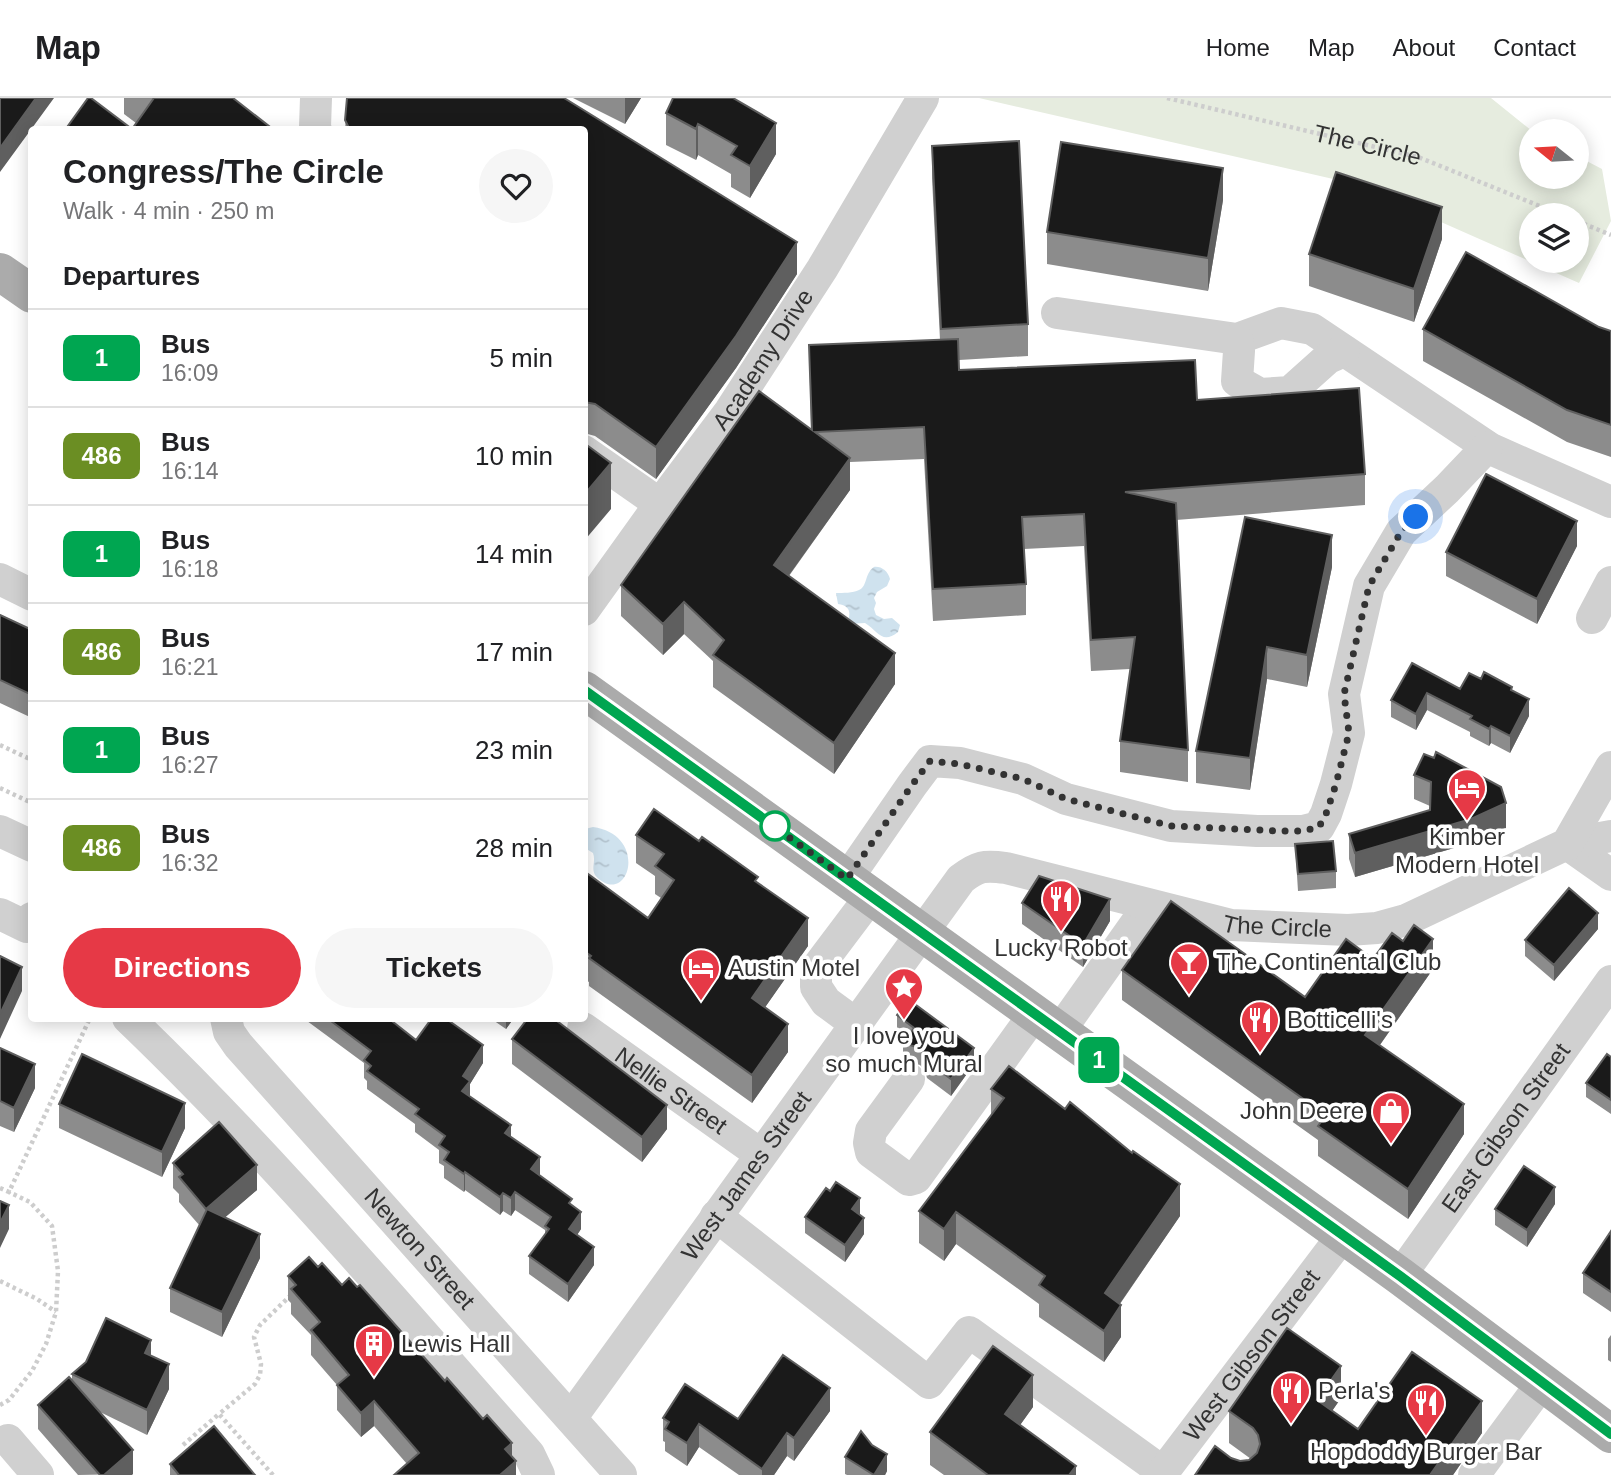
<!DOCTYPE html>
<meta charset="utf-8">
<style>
:root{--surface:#fff;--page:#f6f6f6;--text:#202124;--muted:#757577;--line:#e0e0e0;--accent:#e63946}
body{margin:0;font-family:Arial,sans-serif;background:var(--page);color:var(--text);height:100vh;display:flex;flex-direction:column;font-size:26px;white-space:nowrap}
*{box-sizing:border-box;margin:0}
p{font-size:23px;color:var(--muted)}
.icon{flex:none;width:38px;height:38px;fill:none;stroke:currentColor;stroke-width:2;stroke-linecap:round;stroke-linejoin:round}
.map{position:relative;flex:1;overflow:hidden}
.details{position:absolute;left:28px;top:28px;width:560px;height:896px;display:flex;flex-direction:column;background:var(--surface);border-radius:7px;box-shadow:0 4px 18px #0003}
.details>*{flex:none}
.badge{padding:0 14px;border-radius:10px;font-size:24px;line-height:46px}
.needle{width:46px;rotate:288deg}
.buttons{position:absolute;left:1519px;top:21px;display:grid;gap:14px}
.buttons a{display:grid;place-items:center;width:70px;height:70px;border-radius:50%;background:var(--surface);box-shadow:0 4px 18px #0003;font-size:35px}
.you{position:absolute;width:35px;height:35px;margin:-18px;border:5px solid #fff;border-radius:50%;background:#1a73e8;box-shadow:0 0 0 10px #1a73e833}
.map>.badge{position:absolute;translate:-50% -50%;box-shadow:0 0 0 4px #fff}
h2{padding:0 35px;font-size:26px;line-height:63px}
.round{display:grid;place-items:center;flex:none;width:74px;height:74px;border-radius:37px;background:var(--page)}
.summary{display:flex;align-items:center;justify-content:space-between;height:119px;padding:0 35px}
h1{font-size:33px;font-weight:700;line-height:52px}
.cta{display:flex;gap:14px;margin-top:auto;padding:14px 35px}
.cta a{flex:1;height:80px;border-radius:42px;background:var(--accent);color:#fff;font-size:28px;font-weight:700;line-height:80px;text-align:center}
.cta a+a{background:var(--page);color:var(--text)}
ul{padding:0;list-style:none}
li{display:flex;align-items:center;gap:21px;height:98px;padding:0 35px;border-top:2px solid var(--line)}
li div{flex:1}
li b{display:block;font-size:26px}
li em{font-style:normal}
li .badge{min-width:77px;font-weight:700;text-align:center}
header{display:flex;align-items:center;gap:42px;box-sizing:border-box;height:98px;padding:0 35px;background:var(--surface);border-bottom:2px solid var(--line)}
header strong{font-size:33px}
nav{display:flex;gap:38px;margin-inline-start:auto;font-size:24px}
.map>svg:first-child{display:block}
</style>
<header>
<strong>Map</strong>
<nav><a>Home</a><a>Map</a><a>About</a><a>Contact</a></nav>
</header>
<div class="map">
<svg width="1611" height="1377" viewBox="0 0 1611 1377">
<defs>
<pattern id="water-ripples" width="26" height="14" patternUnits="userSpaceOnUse" patternTransform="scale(1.75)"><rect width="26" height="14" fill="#cfe2ee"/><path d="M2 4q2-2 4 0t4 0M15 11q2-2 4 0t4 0" fill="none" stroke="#b2c2cd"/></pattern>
</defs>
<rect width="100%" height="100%" fill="#fff"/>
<!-- park -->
<path fill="#e6ecdf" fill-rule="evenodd" d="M979 0H1491L1532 33 1531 79H1577V58L1602 71 1611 123 1579 185 1355 86ZM1531 117H1577V163H1531Z"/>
<!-- water -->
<path fill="url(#water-ripples)" d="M874 469C881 468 888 473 890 481L887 488 877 494 874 500 876 505 874 511 876 517 884 521 892 520 900 527 898 534C882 547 878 533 865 525L847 526C851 515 851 508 838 506L836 495C843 495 853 495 859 492 868 488 864 476 874 469Z
M593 729C645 736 632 800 603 784 600 782 597 780 595 777 591 770 596 763 593 755L585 750V731Z"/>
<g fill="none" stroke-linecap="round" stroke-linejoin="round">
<!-- path -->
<g stroke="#cdcdcd" stroke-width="4.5" stroke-dasharray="3.5 3.5" stroke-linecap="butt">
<path id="s1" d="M1167 0 1418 59 1562 117"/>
<path d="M1577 123 1611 137"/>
<path d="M0 647 32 662"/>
<path d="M0 690 32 705"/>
<path d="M0 1090 9 1094 90 920"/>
<path d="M0 1183 37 1201 56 1214"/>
<path d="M0 1307 9 1302 32 1273 46 1246 56 1214 58 1173 52 1128 30 1104 9 1094"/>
<path d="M183 1347 219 1316"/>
<path d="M273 1377 219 1316 255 1286 260 1277 261 1266 254 1239 260 1227 291 1197"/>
</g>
<!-- minor -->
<g stroke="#d0d0d0" stroke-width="32">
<path d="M316 0 315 29 316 32"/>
<path d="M1057 215 1237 241 1281 225 1312 231 1491 351 1611 404"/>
<path d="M1237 241 1239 253 1237 283 1260 296 1290 294 1328 260 1344 253"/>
<path d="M584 353 660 406"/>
<path d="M0 481 32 497"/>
<path id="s2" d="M584 512 660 406 730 313 822 171 923 0"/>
<path d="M1592 520 1611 484"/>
<path d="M0 733 32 748"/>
<path d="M1567 746 1611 777"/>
<path d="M1567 746 1611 738"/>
<path d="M847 781 912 687 930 663 960 665 1023 681 1066 701 1171 728 1257 733H1303L1319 729 1326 716 1336 686 1349 635 1344 596 1369 488 1401 434 1447 391 1487 349"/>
<path d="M0 816 27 829 32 820"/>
<path d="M128 920C271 1057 398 1208 529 1356L539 1377"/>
<path id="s3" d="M226 920 229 934 238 947 621 1377"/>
<path d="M856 926 826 904 816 889V871L871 798"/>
<path id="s4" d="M583 930 760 1056"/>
<path d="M1059 934 1149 807"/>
<path d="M909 981 871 1033 869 1045 871 1054 909 1082 916 1080 1035 915"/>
<path d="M716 1118 929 1285 969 1234 1163 1374"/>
<path id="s5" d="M1400 1178 1611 883"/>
<path id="s6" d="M571 1320 961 781C978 768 984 767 1006 770L1231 827 1348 832 1377 830 1406 822 1567 746 1611 669"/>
<path d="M8 1342 38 1377"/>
<path id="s7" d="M1161 1377 1343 1137"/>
<path d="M1474 1377 1542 1285"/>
</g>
<!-- major -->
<path stroke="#ababab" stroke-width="38" d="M0 174 32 196
M584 592 1400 1178 1611 1336"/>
</g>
<!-- wall -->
<path fill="#8c8c8c" d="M124 0H233L132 31 136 25 124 16Z
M347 0H564L797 144V176L736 270 656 381 595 338 584 335V32H345Z
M573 0H641L625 26Z
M673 0 776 56 750 100 731 89V76L698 57 696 62 666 47V15Z
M932 48 1028 226V258L959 262V272L1197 302 1365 376V407L1176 422 1188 652V684L1120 674V643L1130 571 1091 573 1084 448 1024 451 1026 486V517L933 523 924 361 850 364V392L789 478 895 586 834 676 713 589V563L684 536 663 557 621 518V487L811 331 809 247 940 242 932 80Z
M1223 102 1208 193 1047 166V134Z
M1442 141 1414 224 1309 188V156Z
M1599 229 1611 233V359L1567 344 1423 263V231Z
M1245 419 1332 469 1307 589 1267 581 1250 692 1196 685V653Z
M1577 448 1537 526 1446 478V454Z
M0 511V517L32 532V620L0 605Z
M1412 565 1460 591 1481 581 1512 592 1529 618 1510 655 1491 645 1489 648 1470 638V634L1427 612 1416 632 1391 619V602Z
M1414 677 1506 705V730L1471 745 1355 779 1349 761V736L1430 712V708L1414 701Z
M636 737 758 785 808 848 765 909 788 954 752 1005 589 888V884L584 881V773L648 820 661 800 655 796V778L636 765Z
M1295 746 1336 773V790L1298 793Z
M1022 805 1110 823 1083 869 1022 826Z
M1598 831 1554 883 1525 858V842Z
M1373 861 1433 871 1380 947 1464 1036 1408 1121 1318 1058V1042L1122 902V872L1305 899Z
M897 917 974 966 951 998 927 980 925 973 920 967 903 962V945L906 940 897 933Z
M303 920H388L416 942 483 965 470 986V998L511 1039 539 1077 572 1107 581 1131 577 1137 594 1167 568 1204 529 1176V1158L545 1137V1132L515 1112 511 1118 503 1113 500 1117 465 1092 464 1094 444 1080V1068L439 1065V1052L415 1034V1026L367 991V983L364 980V965Z
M490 920H514L506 931Z
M512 941 667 1031 642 1064 512 966Z
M0 950 35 990 14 1034 0 1028Z
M1611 959V1016L1586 999V985Z
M991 991 1180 1118 1120 1206 1121 1239 1104 1264 1039 1219V1206L956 1146 944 1163 919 1145V1113L991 1018Z
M59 1006 185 1030 162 1079 59 1030Z
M173 1065 257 1092 225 1119 260 1160 222 1239 170 1214V1190L200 1128 179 1104V1096L173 1090Z
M1555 1106 1527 1149 1495 1127V1111Z
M860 1116 864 1136 845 1164 805 1135V1119Z
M1611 1133V1214L1583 1195V1175Z
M318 1169 342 1187 445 1283 512 1358 516 1377 407 1366 374 1328 361 1339 337 1312V1287L311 1257V1237L291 1216V1205L288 1202V1178Z
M1611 1237V1264L1608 1262V1241Z
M151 1257 169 1291 147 1337 100 1314 133 1376 78 1377 38 1331V1307L72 1282V1276Z
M1341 1300 1332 1313 1358 1331 1482 1335 1453 1377H1195L1231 1360 1240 1363 1249 1362 1251 1361 1229 1345V1313Z
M1033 1309 1020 1327 1076 1377H944L930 1367V1334Z
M830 1313 794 1363 787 1358 774 1377H739L699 1349 687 1368 665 1353V1344L663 1343V1320L738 1321Z
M845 1359 887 1373 885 1377H847L845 1376Z
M170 1366 255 1377H170Z"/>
<!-- shaded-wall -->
<path fill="#5f5f5f" d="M36 0H54L0 74V50Z
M625 0H641L625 26Z
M776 25V56L750 100V68Z
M698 26V57L696 62V31Z
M1223 70V102L1208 193V160Z
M1442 109V141L1414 224V191Z
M797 144V176L736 270 656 381V349Z
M850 360V392L774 498V467Z
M611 365V411L584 443V397Z
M1577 423V448L1537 526V501Z
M1332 437V469L1307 589V557Z
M684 504V536L663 557V526Z
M1267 549V581L1250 692V660Z
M895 555V586L834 676V645Z
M1427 595V612L1416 632V616Z
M1529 601V618L1510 655V638Z
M1491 628V645L1489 648V631Z
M1506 705V730L1471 745 1355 779V755Z
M1110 801V823L1083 869V847Z
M1598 815V831L1554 883V867Z
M808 820V848L752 928V900Z
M1433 841V871L1365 968V937Z
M22 869V893L0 941V916Z
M506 920H514L506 931Z
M788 926V954L752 1005V977Z
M483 947V965L470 986V1001L462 1011 463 978Z
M974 950V966L951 998V981Z
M35 966V990L14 1034V1010Z
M185 1005V1030L162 1079V1054Z
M1464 1006V1036L1408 1121V1091Z
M667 1007V1031L642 1064V1039Z
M511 1027V1045L505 1035Z
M540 1059V1077L531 1089V1071Z
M257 1067V1092L206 1136V1111Z
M465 1074V1092L464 1094V1076Z
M1180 1086V1118L1105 1227V1195Z
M1555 1089V1106L1527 1149V1132Z
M515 1094V1112L511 1118V1100Z
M503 1095V1113L500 1117V1099Z
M860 1100V1117L852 1111Z
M9 1107V1131L0 1150V1125Z
M581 1114V1131L569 1149V1131Z
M956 1114V1146L944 1163V1131Z
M864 1120V1136L845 1164V1147Z
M260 1136V1160L222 1239V1214Z
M594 1149V1167L568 1204V1186Z
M1121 1207V1239L1104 1264V1233Z
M151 1242V1266L145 1255Z
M169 1266V1291L147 1337V1312Z
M1341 1268V1300L1317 1335V1302Z
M1033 1277V1309L1005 1348V1316Z
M830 1290V1313L794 1363V1340Z
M374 1303V1328L361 1339V1315Z
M1482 1303V1335L1453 1377H1430Z
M699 1326V1349L687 1368V1345Z
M787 1335V1358L774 1377H762V1371Z
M512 1345V1367L516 1363V1377H500L505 1351Z
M133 1352V1376L132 1377H104Z
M887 1356V1373L885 1377H874Z
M1076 1368V1377H1069Z"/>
<!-- building -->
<path fill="#1a1a1a" stroke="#5f5f5f" stroke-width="2" d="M0 0H36L0 50Z
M88 0H91L132 31 154 0H233L274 32H65Z
M347 0H564L797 144 736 238 656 349 595 306 584 304V32H350L345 22Z
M673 0H733L776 25 750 68 731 57 737 48 698 26 696 31 666 15Z
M1019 43 1028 226 941 231 932 48Z
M1061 44 1223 70 1208 160 1047 134Z
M1336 74 1442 109 1414 191 1309 156Z
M1466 154 1599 229 1611 233V327L1567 312 1423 231Z
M958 241 959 272 1195 262 1197 302 1359 290 1365 376 1125 394 1176 405 1188 652 1120 643 1135 539 1091 542 1084 416 1022 419 1026 486 933 491 924 329 815 334 850 360 774 467 895 555 834 645 713 557 724 542 684 504 663 526 621 487 759 293 812 332 809 247Z
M584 345 611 365 584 397Z
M1486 376 1577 423 1537 501 1446 454Z
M1245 419 1332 437 1307 557 1267 549 1250 660 1196 653Z
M0 517 32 532V597L0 582Z
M1412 565 1460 591 1469 575 1481 581 1484 574 1512 589 1511 592 1529 601 1510 638 1491 628 1489 631 1470 621 1472 618 1427 595 1416 616 1391 602Z
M1436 654 1501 689 1506 705 1471 721 1355 755 1349 736 1430 712 1431 684 1414 677 1424 656 1434 660Z
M654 711 699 743 702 739 758 779 755 783 808 820 752 900 788 926 752 977 589 860 591 858 584 853V773L648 820 674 782 655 768 664 756 636 737Z
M1333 743 1336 773 1298 776 1295 746Z
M1039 778 1110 801 1083 847 1022 805Z
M1569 790 1598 815 1554 867 1525 842Z
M1171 803 1305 899 1346 841 1373 861 1392 835 1403 843 1414 827 1433 841 1365 937 1464 1006 1408 1091 1318 1028 1326 1017 1122 872Z
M0 858 22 869 0 916Z
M908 901 974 950 951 981 927 963 925 956 920 950 903 945 914 930 897 917Z
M327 920H388L416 942 432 920H445L483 947 463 978 470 983 462 993 511 1027 505 1035 540 1059 531 1071 572 1101 569 1105 581 1114 569 1131 594 1149 568 1186 529 1158 549 1131 545 1128 551 1119 515 1094 511 1100 503 1095 500 1099 465 1074 464 1076 444 1062 449 1054 439 1047 445 1038 415 1016 419 1011 367 973 371 968 364 962 371 953Z
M528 920H553L667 1007 642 1039 512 941Z
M0 950 35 966 14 1010 0 1003Z
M82 956 185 1005 162 1054 59 1006Z
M1607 956 1611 959V1002L1586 985Z
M1009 968 1065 1011 1070 1004 1132 1055 1133 1053 1180 1086 1105 1195 1121 1207 1104 1233 1039 1187 1045 1178 956 1114 944 1131 919 1113 1004 1000 991 991Z
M219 1024 257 1067 206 1111 179 1079 183 1076 173 1065Z
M1524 1068 1555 1089 1527 1132 1495 1111Z
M836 1084 860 1100 852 1111 864 1120 845 1147 805 1119 826 1090 830 1093Z
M0 1103 9 1107 0 1125Z
M207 1111 260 1136 222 1214 170 1190Z
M1611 1133V1194L1583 1175Z
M309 1159 318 1169 322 1165 342 1187 349 1180 357 1189 360 1187 445 1283 447 1280 483 1321 487 1317 512 1345 505 1351 516 1363 500 1377H394L419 1355 374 1303 361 1315 337 1287 349 1277 311 1232 320 1224 291 1191 296 1187 288 1178Z
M106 1220 151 1242 145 1255 169 1266 147 1312 72 1276 86 1264Z
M1287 1230 1341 1268 1317 1302 1358 1331 1412 1254 1482 1303 1430 1377H1195L1215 1348 1231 1360 1240 1363 1249 1362 1257 1355 1260 1346 1258 1337 1253 1330 1229 1313Z
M993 1248 1033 1277 1005 1316 1076 1368 1069 1377H988L930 1334Z
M783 1257 830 1290 794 1340 787 1335 762 1371 699 1326 687 1345 665 1331 669 1324 663 1320 685 1286 738 1321Z
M69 1279 133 1352 104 1377H100L38 1307Z
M214 1328 255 1377H179L170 1366Z
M861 1333 872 1347 887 1356 874 1377 845 1359Z"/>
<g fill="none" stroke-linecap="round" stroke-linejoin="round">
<defs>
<path id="line" d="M584 592 1400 1178 1611 1336"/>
</defs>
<!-- line casing -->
<use href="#line" stroke="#fff" stroke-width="16"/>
<!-- line -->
<use href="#line" stroke="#00a651" stroke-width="10"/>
<!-- walk -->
<path stroke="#333" stroke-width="7" stroke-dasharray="0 12.6" d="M775 728 772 727 847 781 912 687 930 663 960 666 1023 681 1066 701 1171 728 1280 733H1303L1319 729 1326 716 1336 686 1349 635 1344 596 1369 488 1401 434 1416 419"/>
</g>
<!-- icons -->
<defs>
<symbol id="hotel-pin" viewBox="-11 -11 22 30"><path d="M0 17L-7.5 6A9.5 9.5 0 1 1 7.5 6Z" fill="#e63946" stroke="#fff"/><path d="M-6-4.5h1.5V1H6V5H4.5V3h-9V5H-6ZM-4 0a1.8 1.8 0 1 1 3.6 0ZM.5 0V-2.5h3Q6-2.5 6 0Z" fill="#fff"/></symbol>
<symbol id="restaurant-pin" viewBox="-11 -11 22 30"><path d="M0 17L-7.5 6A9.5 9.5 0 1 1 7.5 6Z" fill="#e63946" stroke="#fff"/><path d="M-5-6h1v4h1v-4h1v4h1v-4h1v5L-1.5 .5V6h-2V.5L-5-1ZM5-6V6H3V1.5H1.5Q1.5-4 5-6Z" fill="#fff"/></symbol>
<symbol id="bar-pin" viewBox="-11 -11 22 30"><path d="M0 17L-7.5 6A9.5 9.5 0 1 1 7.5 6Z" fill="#e63946" stroke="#fff"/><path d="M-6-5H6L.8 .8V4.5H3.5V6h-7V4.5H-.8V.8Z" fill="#fff"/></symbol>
<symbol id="sight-pin" viewBox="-11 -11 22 30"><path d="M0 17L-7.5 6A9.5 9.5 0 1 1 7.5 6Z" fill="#e63946" stroke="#fff"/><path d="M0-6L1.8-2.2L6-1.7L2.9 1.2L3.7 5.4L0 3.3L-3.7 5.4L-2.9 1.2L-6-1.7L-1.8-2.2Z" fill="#fff"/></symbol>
<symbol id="shop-pin" viewBox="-11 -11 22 30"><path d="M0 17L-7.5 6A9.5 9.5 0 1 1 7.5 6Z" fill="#e63946" stroke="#fff"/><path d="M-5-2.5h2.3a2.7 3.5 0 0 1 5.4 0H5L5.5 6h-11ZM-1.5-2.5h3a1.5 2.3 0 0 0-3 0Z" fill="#fff"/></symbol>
<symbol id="building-pin" viewBox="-11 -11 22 30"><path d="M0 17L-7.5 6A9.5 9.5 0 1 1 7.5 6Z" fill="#e63946" stroke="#fff"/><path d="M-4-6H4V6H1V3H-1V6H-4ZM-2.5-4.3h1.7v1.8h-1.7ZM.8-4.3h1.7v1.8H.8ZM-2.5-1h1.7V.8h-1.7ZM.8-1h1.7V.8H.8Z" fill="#fff"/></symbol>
</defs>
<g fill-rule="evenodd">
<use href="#hotel-pin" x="1445" y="668" width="44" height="60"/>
<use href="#restaurant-pin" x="1039" y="779" width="44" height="60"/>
<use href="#bar-pin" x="1167" y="842" width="44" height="60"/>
<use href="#hotel-pin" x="679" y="848" width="44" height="60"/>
<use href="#sight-pin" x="882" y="867" width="44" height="60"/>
<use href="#restaurant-pin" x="1238" y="900" width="44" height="60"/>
<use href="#shop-pin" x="1369" y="991" width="44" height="60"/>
<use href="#building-pin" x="352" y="1224" width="44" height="60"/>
<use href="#restaurant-pin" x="1269" y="1271" width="44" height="60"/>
<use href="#restaurant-pin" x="1404" y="1283" width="44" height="60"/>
</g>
<!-- markers -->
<circle fill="#fff" stroke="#00a651" stroke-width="3.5" cx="775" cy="728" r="14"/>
<g text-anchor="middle" stroke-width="7" stroke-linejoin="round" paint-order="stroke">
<!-- street labels -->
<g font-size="24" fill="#333" stroke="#fff">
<text dy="8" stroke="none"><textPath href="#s1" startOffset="206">The Circle</textPath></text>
<text dy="8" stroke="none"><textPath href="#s2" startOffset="308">Academy Drive</textPath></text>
<text dy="8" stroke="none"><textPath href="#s6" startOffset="992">The Circle</textPath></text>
<text dy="8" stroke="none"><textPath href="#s4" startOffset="108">Nellie Street</textPath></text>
<text dy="8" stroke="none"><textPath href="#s5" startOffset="182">East Gibson Street</textPath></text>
<text dy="8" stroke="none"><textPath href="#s6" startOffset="299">West James Street</textPath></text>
<text dy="8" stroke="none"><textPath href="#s3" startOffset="303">Newton Street</textPath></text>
<text dy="8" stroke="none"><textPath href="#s7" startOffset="150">West Gibson Street</textPath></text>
</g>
<!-- poi labels -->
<g font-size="24" fill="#333" stroke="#fff" text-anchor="start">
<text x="1467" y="747" text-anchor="middle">Kimber<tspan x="1467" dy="28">Modern Hotel</tspan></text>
<text x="1061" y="858" text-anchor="middle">Lucky Robot</text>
<text x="1216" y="872">The Continental Club</text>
<text x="728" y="878">Austin Motel</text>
<text x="1287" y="930">Botticelli's</text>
<text x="904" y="946" text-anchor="middle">I love you<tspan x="904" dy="28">so much Mural</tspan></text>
<text x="1364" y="1021" text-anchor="end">John Deere</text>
<text x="401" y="1254">Lewis Hall</text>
<text x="1318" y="1301">Perla's</text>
<text x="1426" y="1362" text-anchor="middle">Hopdoddy Burger Bar</text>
</g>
</g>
</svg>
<div class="buttons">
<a><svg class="needle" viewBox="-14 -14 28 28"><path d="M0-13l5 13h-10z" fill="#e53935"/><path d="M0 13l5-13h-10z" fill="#757577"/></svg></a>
<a><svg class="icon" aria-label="layers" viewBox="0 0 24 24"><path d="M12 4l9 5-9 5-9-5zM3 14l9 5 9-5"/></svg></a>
</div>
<div class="you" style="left:1416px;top:419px"></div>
<b class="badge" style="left:1099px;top:962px;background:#00a651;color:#fff">1</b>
<section class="details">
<div class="summary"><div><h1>Congress/The Circle</h1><p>Walk · 4 min · 250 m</p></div><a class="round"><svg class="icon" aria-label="heart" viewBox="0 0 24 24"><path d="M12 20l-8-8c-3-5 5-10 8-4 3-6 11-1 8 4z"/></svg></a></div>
<h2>Departures</h2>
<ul>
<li><span class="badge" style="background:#00a651;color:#fff">1</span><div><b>Bus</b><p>16:09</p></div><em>5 min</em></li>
<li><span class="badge" style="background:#6b8e23;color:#fff">486</span><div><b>Bus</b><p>16:14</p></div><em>10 min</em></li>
<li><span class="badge" style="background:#00a651;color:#fff">1</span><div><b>Bus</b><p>16:18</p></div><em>14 min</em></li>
<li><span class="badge" style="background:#6b8e23;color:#fff">486</span><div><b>Bus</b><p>16:21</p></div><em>17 min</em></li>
<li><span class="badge" style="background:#00a651;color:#fff">1</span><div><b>Bus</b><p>16:27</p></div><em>23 min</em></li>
<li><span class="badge" style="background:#6b8e23;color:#fff">486</span><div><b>Bus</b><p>16:32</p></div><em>28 min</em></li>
</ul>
<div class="cta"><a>Directions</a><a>Tickets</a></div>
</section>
</div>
